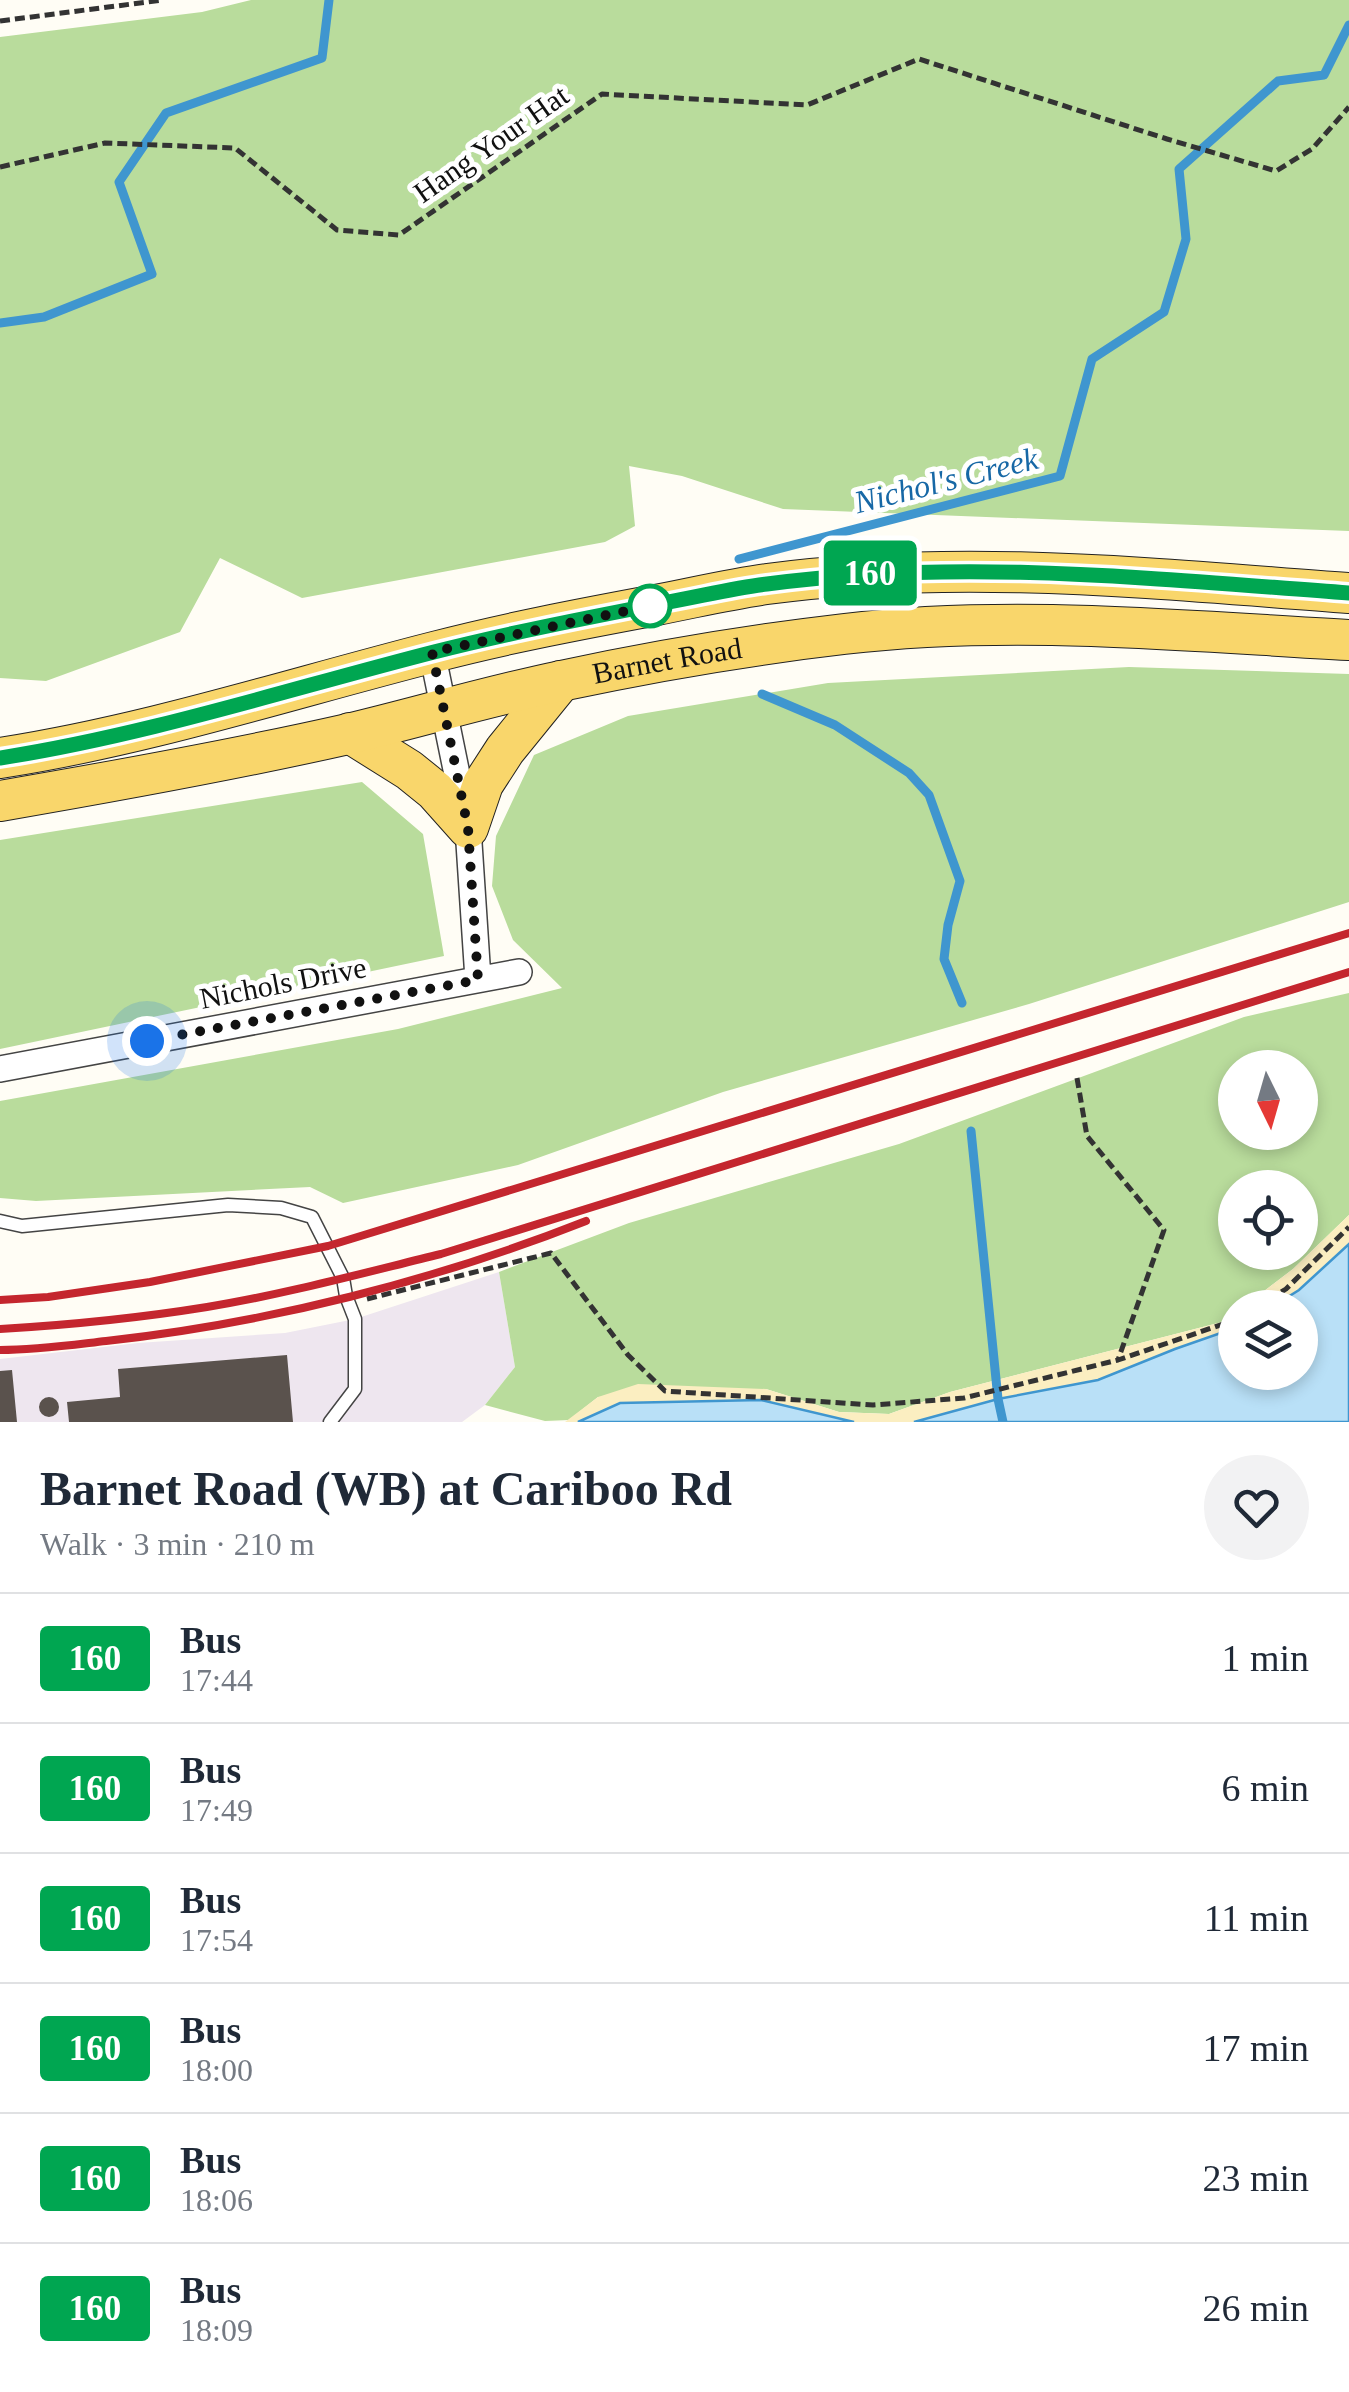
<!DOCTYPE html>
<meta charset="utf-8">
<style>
:root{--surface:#fff;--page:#f2f2f3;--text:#1f2937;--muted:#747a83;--line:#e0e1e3}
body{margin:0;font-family:"Times New Roman",serif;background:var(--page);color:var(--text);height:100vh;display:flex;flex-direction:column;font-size:38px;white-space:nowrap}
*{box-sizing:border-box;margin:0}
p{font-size:32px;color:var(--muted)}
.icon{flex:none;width:55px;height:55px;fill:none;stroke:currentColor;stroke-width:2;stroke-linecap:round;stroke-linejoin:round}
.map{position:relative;height:1422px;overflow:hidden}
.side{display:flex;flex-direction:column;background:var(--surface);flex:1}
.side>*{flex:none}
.badge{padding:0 20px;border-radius:8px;font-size:35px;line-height:65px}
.needle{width:65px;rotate:175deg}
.fabs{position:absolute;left:1218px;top:1050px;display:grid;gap:20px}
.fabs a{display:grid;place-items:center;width:100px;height:100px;border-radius:50%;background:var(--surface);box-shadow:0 5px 15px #0003;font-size:50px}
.you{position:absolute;width:50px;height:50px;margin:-25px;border:8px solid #fff;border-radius:50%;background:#1a73e8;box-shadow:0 0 0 15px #1a73e833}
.map>.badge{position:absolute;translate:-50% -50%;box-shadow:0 0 0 5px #fff}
.round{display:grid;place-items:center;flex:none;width:105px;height:105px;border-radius:52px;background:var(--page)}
.overview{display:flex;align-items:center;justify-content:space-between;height:170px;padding:0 40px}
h1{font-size:48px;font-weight:700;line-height:75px}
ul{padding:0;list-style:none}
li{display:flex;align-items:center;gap:30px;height:130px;padding:0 40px;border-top:2px solid var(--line)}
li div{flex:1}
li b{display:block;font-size:38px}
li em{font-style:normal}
li .badge{min-width:110px;font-weight:700;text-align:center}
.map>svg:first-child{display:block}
</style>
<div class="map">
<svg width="1349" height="1422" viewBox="0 0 1349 1422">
<rect width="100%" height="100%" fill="#fffdf5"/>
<!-- industrial -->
<path fill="#eee6ef" d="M499 1272 515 1367 485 1405 462 1422H0V1359L138 1343 285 1333 355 1319Z"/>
<!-- forest -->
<path fill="#b9dc9c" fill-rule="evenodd" d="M251 0H1349V531L783 509 682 476 629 466 635 526 605 542 302 598 220 558 180 632 46 681 0 678V37L202 12Z
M1129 667 1349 674V902L1029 1004 723 1092 518 1165 343 1203 310 1187 36 1201 0 1198V1101L398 1029 562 988 513 940 492 886 496 836 534 755 628 716 828 683Z
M362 782 423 834 444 956 0 1049V840Z
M1349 993V1215L1293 1269 1243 1307 1235 1308V1314L1226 1321 950 1392 889 1414 839 1412 766 1389 598 1397 569 1420 545 1421 485 1405 515 1367 499 1272 629 1223 899 1144 1244 1017ZM1235 1068H1300V1132H1235ZM1235 1188H1300V1252H1235Z"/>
<!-- sand -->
<path fill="#fbeec1" d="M1349 1215V1422H565L598 1397 638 1384 766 1389 839 1412 889 1414 950 1392 1226 1321 1235 1314V1372H1300V1308L1243 1307 1293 1269Z"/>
<!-- water -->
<path fill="#b9e0f7" stroke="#3f96cf" stroke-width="2.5" d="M1349 1244V1422H914L998 1399 1098 1380 1175 1349 1235 1328V1372H1300V1308L1272 1307 1299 1290Z
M761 1400 854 1422H578L620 1403Z"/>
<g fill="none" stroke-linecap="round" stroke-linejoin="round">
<!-- stream -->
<path stroke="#3f96cf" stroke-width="9" d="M0 323 44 317 152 274 119 182 166 113 322 58 329 0
M739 559 1060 476 1092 359 1164 312 1186 239 1179 169 1278 81 1324 75 1349 25
M762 694 835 725 909 773 929 795 960 881 948 925 944 959 962 1003
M971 1131 998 1399 1003 1422"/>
</g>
<!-- building -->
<path fill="#5a524d" d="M287 1355 293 1422H69L67 1402 120 1397 118 1369Z
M12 1370 17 1422H0V1371Z
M39 1407a10 10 0 1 1 20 0a10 10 0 1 1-20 0Z"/>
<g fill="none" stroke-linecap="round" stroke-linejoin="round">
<defs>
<path id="lane" d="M0 1221 22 1226 228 1205 281 1208 312 1217 343 1278 346 1296 355 1319V1389L330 1422"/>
<path id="street" d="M432 652 468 828 478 979
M0 1069 519 972"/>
<g id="primary">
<path d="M350 733 409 770 435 791 468 828 483 784 505 750 561 681"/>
<path d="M0 758C148 735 289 689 434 652 507 633 581 619 656 605 693 598 730 589 767 584 961 558 1155 579 1349 593"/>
<path id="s1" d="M0 801C116 781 233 760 348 734 419 717 489 696 561 681 654 661 749 645 844 634 1011 614 1182 631 1349 640"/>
</g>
</defs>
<!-- lane casing -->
<use href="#lane" stroke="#444" stroke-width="15"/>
<!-- street casing -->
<use href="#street" stroke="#444" stroke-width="28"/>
<!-- primary casing -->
<use href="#primary" stroke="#222" stroke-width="42"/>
<!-- path -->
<path stroke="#333" stroke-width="5" stroke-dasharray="10 5" stroke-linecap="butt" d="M0 21 163 0
M0 167 105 143 235 148 337 230 399 235 602 94 807 105 919 59 1167 139 1276 171 1312 149 1349 107
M1077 1078 1087 1136 1164 1230 1118 1360
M367 1299 551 1253 628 1355 665 1391 873 1405 964 1398 1118 1360 1235 1320
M1256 1308 1286 1289 1349 1227"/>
<!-- lane -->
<use href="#lane" stroke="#fff" stroke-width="12"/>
<!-- street -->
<use href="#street" stroke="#fff" stroke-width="25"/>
<!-- primary -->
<use href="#primary" stroke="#f9d66b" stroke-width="40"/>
<!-- rail -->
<path stroke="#c4262e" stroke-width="8" d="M0 1300 48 1297 150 1282 328 1246 1349 933
M0 1329C69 1325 139 1318 207 1307 286 1294 363 1273 441 1254L1349 972
M0 1350C36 1350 71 1345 106 1341 269 1323 434 1281 586 1221"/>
</g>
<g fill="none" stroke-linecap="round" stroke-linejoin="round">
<defs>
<path id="line" d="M0 758C147 735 289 689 434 652 509 633 586 618 663 603 698 597 733 588 767 584 961 558 1155 579 1349 593"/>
</defs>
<!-- line casing -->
<use href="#line" stroke="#fff" stroke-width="22"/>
<!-- line -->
<use href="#line" stroke="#00a651" stroke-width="15"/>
<!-- walk -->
<path stroke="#111" stroke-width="10" stroke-dasharray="0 18" d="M147 1041 478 980 468 828 432 652 650 606"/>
</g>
<!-- markers -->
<circle fill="#fff" stroke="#00a651" stroke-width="5" cx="650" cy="606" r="20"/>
<g text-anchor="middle" stroke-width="10" stroke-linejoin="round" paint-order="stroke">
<!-- street labels -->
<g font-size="30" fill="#111" stroke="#fff">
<text transform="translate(491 144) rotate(-35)" y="10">Hang Your Hat</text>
<text dy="10" stroke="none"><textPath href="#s1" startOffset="682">Barnet Road</textPath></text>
<text transform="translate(283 983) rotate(-11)" y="10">Nichols Drive</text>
</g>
<!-- water labels -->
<g font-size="32" font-style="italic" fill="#1768a6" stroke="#fff">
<text transform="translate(946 480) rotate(-14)" y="11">Nichol's Creek</text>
</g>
</g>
</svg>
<div class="fabs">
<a><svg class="needle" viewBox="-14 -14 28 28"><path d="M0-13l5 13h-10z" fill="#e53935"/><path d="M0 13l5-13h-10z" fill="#747a83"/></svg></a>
<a><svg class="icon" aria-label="locate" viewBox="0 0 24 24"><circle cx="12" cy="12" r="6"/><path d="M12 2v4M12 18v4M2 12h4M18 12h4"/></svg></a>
<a><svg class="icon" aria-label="layers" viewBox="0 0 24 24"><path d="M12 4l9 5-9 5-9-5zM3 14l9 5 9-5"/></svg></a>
</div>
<div class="you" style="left:147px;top:1041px"></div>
<b class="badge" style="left:870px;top:573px;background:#00a651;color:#fff">160</b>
</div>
<section class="side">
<div class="overview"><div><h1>Barnet Road (WB) at Cariboo Rd</h1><p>Walk · 3 min · 210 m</p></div><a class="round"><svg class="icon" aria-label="heart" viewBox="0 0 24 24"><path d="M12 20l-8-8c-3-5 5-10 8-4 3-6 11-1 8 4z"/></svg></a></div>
<ul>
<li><span class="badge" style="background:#00a651;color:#fff">160</span><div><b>Bus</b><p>17:44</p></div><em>1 min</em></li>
<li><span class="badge" style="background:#00a651;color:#fff">160</span><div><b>Bus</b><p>17:49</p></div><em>6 min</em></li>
<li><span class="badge" style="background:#00a651;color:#fff">160</span><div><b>Bus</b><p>17:54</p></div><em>11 min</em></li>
<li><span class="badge" style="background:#00a651;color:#fff">160</span><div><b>Bus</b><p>18:00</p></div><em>17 min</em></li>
<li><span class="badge" style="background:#00a651;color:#fff">160</span><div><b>Bus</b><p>18:06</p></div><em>23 min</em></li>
<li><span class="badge" style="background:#00a651;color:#fff">160</span><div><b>Bus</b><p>18:09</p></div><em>26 min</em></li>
</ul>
</section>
